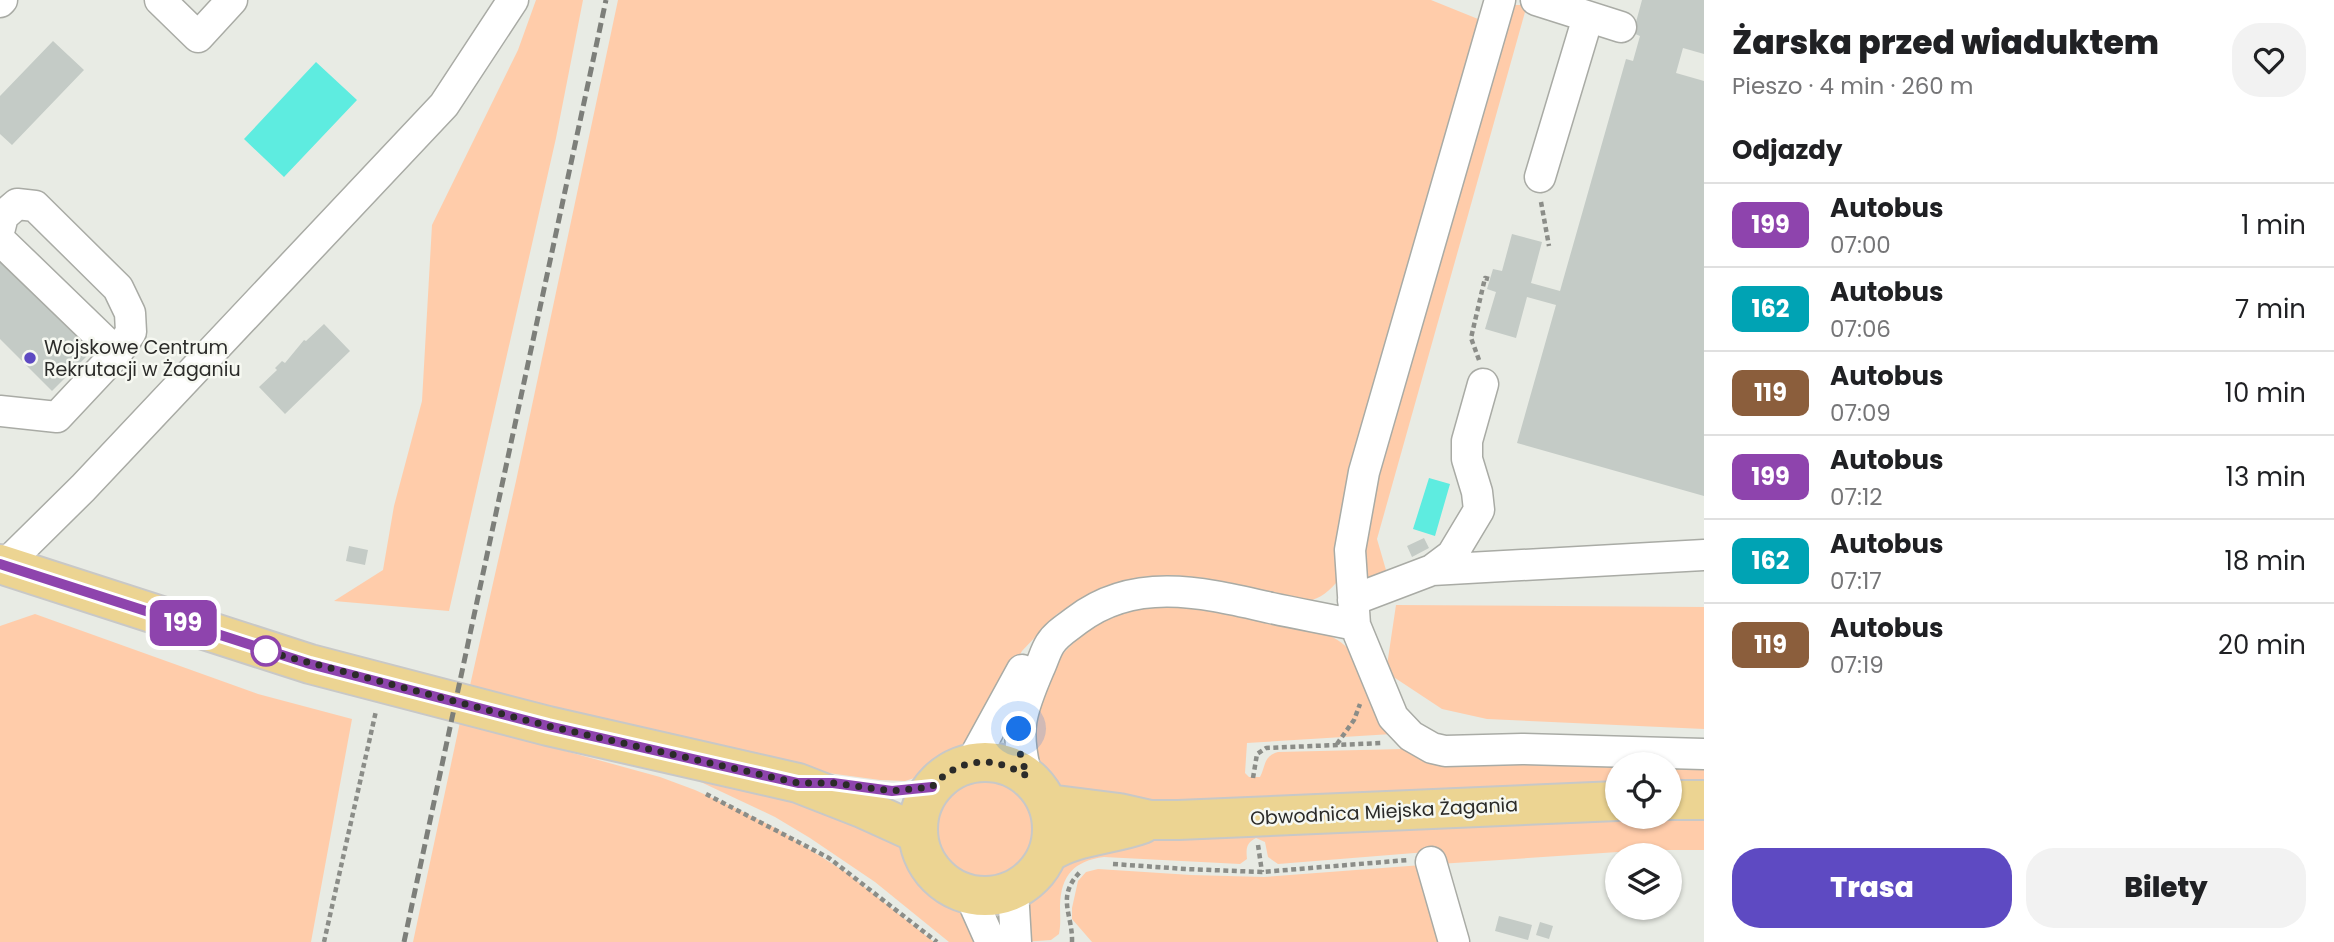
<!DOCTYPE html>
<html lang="pl">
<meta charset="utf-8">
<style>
:root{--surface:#fff;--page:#f2f2f2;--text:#202124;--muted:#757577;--line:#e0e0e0;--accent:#5e4ac2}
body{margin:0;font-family:Poppins,sans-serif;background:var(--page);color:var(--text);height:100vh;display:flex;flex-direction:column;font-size:26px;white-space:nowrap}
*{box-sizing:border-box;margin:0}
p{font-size:23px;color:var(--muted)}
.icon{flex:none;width:38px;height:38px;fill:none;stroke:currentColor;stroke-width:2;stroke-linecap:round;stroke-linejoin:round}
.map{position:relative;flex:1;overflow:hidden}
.sheet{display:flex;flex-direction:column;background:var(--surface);width:630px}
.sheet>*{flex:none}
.badge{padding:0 14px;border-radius:10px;font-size:24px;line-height:46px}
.controls{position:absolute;left:1605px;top:752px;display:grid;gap:14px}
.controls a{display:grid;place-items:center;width:77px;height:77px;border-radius:50%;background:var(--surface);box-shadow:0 2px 5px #0004;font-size:35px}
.you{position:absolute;width:35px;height:35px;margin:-18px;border:5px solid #fff;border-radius:50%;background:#1a73e8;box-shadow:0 0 0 10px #1a73e833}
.map>.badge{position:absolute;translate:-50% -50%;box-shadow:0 0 0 4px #fff}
h2{padding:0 28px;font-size:26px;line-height:63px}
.round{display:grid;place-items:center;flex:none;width:74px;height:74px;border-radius:28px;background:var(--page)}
.summary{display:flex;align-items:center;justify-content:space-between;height:119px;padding:0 28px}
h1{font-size:33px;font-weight:800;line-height:52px}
.cta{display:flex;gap:14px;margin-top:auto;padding:14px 28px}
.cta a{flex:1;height:80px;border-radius:28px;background:var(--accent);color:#fff;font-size:28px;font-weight:800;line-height:80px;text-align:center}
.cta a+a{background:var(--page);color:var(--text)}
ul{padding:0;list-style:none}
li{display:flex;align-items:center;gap:21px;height:84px;padding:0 28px;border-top:2px solid var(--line)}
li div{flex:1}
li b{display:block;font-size:26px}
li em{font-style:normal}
li .badge{min-width:77px;font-weight:700;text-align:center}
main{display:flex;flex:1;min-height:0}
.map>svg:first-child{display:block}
</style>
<main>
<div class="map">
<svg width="1704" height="942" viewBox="0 0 1704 942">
<rect width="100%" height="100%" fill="#e8ebe4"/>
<!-- green -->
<path fill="#fca" d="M536 0H583L556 138 449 611 334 601 383 570 394 506 422 401 432 225 518 50Z
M618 0H1431L1483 21 1336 583C1325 595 1318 600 1301 602L1205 578 1171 575 1140 577 1102 587 1057 614 1022 651 967 748 927 774 905 781 880 780 813 771 469 690 516 481Z
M1515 5H1527L1377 539 1388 577 1372 579 1366 577 1362 550 1368 513 1508 7Z
M1183 603 1315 629C1331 636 1344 641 1354 656L1392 734 1247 743 1245 773 1249 777H1260C1266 766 1263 756 1278 752L1402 749 1413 751 1704 761V788H1670V765H1617V789L1152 807 1047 785 1034 765 1029 743 1053 664 1083 633 1097 622 1138 606Z
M1396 605 1704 607V729L1487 719 1442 709 1386 672Z
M35 614 258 694 352 719 311 942H0V626Z
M460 722 660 777 695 790 739 810 777 829 847 873 934 942H413Z
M688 776 805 797 908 844 922 874 929 883 961 903 983 942H949L875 882 810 838 775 817Z
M935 827a49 49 0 1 1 98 0a49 49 0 1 1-98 0Z
M1704 813V850H1648L1439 864 1427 852 1278 864 1268 857 1265 842 1256 838C1246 843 1246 849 1247 859L1240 864 1104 857C1074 861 1061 875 1060 906 1060 916 1061 924 1059 934L1051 940 1023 942 1025 899 1053 864 1128 840 1617 817H1670Z
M1422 865 1445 942H1092L1072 919V908L1078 881 1086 872 1098 869 1191 875 1264 877Z"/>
<!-- water -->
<path fill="#5eece0" d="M316 62 357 100 284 177 244 139Z
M1429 478 1450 484 1435 536 1413 529Z"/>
<!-- building -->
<path fill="#c4cbc6" d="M1642 0H1704V54L1683 48 1676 73 1704 81V496L1517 443 1556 305 1527 297 1516 338 1485 329 1496 292 1487 289 1493 269 1502 271 1512 234 1542 242 1531 283 1560 291 1626 59 1633 61 1640 36 1633 33Z
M53 41 84 70 12 145 0 134V96Z
M0 258 93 350 52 391 0 339Z
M324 324 350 351 285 414 259 387 277 370 275 368 282 361 285 363 304 340 306 341Z
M1424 538 1429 548 1412 557 1407 546Z
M349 546 368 550 365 565 346 561Z
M1499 916 1532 925 1528 940 1495 931Z
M1540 922 1553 926 1549 939 1536 935Z"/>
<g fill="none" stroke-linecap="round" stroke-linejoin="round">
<defs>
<path id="minor" d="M160 0 198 37 232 0
M1500 0 1364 472 1350 550 1355 625 1393 717 1411 736 1432 748 1445 751 1522 749 1704 754
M1536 0 1621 27
M0 2 2 0
M1540 177 1588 17
M0 228 3 216 17 204 35 206 118 288 130 313 131 332 117 353 57 417 0 411
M0 240 117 353
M5 565 83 488 444 105 513 0
M1432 570 1452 555 1479 510 1477 492 1467 459V441L1483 384
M1353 600 1432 570 1704 555
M971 763 1022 670
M1027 776C1014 730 1021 711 1039 669 1043 661 1045 652 1050 644 1056 634 1068 627 1077 620 1136 575 1205 593 1271 608 1299 614 1327 619 1355 625
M1431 862 1454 942
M1013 890 1016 942
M970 895 991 942"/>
<path id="major" d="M0 564 310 664 548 726 798 783 862 808 917 833
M918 829a67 67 0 1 1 134 0a67 67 0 1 1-134 0Z
M1670 800H1704
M1048 804 1119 813 1150 820H1178L1617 801
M1048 853C1075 835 1112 835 1142 824"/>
</defs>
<!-- minor casing -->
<use href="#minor" stroke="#a9aba5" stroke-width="33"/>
<!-- major casing -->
<use href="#major" stroke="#c8c8c7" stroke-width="42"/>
<!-- path -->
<path stroke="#8b8d88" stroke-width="4.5" stroke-dasharray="5 3.5" stroke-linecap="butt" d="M1541 202 1549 246
M1479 360 1471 338 1485 278 1489 279
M1337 744 1354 720 1360 704
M1253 778 1257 754 1266 748 1383 743
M706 794 829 858 937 942
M1258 845 1262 872
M1113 864 1186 869 1262 872 1408 860
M324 942 376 711
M1072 942C1073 914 1055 897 1081 871"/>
<!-- minor -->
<use href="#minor" stroke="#fff" stroke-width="30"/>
<!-- major -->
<use href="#major" stroke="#ecd492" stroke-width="38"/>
<!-- rail -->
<path stroke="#7d7f7a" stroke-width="5" stroke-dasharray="10 5" stroke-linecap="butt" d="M404 942 606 0"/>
</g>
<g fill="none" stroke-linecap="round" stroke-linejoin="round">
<defs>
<path id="line" d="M0 564 310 664 548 726 798 783H833L892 791 932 787"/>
</defs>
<!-- line casing -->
<use href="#line" stroke="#fff" stroke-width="16"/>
<!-- line -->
<use href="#line" stroke="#8e44ad" stroke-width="10"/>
<!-- walk -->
<path stroke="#2b2b29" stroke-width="7" stroke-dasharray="0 12.6" d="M266 651 262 650 548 726 798 783H833L892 791 932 787C959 757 993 755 1027 776L1020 753 1019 729"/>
</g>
<!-- markers -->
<circle fill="#5e4ac2" stroke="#f6f8f1" stroke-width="2.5" cx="30" cy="358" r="7"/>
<circle fill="#fff" stroke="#8e44ad" stroke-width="3.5" cx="266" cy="651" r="14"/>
<g text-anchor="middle" stroke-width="5" stroke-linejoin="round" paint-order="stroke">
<!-- poi labels -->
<g font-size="19" fill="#2b2b29" stroke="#f6f8f1" text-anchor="start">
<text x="44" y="354">Wojskowe Centrum<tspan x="44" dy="22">Rekrutacji w Żaganiu</tspan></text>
</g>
<!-- street labels -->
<g font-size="19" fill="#2b2b29" stroke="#f6f8f1">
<text transform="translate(1384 811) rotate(-3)" y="7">Obwodnica Miejska Żagania</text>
</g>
</g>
</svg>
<div class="controls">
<a><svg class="icon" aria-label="locate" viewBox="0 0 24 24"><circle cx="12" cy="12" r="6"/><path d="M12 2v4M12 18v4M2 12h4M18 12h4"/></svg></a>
<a><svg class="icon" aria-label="layers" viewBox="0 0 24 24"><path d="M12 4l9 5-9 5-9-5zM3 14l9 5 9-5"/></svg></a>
</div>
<div class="you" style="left:1019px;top:729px"></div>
<b class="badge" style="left:183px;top:623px;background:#8e44ad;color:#fff">199</b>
</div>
<section class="sheet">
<div class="summary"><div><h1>Żarska przed wiaduktem</h1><p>Pieszo · 4 min · 260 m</p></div><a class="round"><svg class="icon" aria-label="heart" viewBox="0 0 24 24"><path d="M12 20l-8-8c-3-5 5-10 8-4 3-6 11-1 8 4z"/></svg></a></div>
<h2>Odjazdy</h2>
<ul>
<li><span class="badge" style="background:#8e44ad;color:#fff">199</span><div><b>Autobus</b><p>07:00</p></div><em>1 min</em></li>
<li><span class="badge" style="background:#00a3b4;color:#fff">162</span><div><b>Autobus</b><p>07:06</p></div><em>7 min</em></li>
<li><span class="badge" style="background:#8b5e3c;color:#fff">119</span><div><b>Autobus</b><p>07:09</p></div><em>10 min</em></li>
<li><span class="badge" style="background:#8e44ad;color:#fff">199</span><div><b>Autobus</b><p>07:12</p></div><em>13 min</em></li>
<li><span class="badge" style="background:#00a3b4;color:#fff">162</span><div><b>Autobus</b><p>07:17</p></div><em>18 min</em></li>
<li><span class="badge" style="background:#8b5e3c;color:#fff">119</span><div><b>Autobus</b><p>07:19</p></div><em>20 min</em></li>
</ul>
<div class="cta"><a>Trasa</a><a>Bilety</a></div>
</section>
</main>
